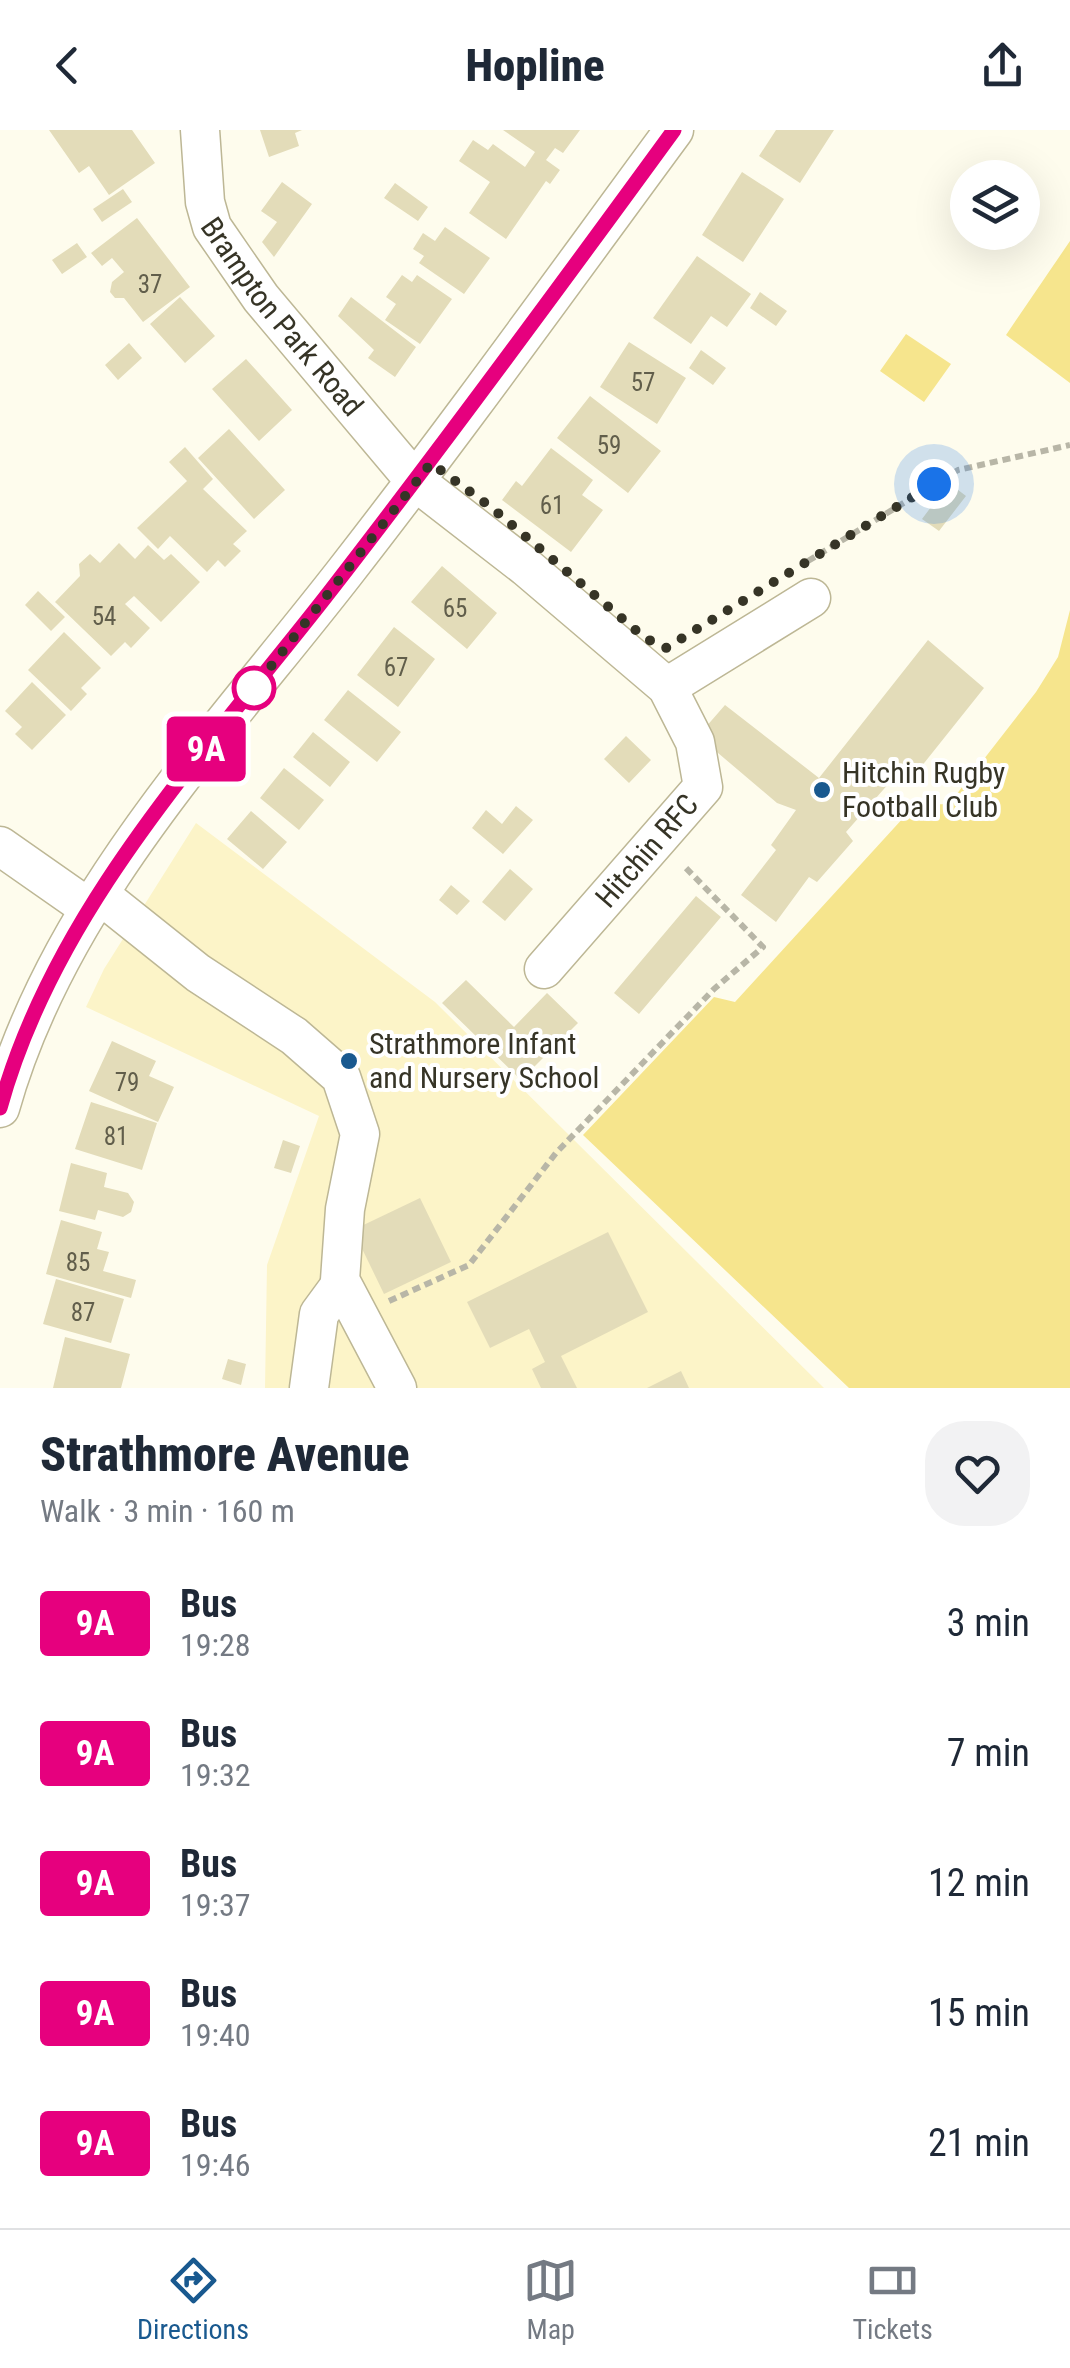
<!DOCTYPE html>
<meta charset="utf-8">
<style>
:root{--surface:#fff;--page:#f2f2f3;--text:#1f2937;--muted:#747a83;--line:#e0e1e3;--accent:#19598f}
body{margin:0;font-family:"Roboto Condensed",sans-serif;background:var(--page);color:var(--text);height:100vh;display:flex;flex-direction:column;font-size:38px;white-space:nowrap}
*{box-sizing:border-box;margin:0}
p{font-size:32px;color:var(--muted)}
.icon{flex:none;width:55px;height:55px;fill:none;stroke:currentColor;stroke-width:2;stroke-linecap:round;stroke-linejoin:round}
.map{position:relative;height:1258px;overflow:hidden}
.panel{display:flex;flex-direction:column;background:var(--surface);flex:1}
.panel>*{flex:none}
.badge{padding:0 20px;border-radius:8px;font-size:35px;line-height:65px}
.controls{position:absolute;left:950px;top:30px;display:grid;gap:20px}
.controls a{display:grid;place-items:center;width:90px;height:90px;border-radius:50%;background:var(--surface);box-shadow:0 10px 40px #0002;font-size:50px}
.you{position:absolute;width:50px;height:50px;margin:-25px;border:8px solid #fff;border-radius:50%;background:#1a73e8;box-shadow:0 0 0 15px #1a73e833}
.map>.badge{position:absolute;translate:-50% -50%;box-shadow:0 0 0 5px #fff}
.round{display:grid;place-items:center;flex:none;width:105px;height:105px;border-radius:40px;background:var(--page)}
.headline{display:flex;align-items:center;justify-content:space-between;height:170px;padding:0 40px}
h1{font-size:48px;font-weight:800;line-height:75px}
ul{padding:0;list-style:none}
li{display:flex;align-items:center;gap:30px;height:130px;padding:0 40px}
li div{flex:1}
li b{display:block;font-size:38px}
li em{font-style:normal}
li .badge{min-width:110px;font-weight:700;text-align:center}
header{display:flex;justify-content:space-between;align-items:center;height:130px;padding:0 40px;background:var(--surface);font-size:45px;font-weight:800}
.dock{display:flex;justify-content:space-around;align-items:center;height:140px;border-top:2px solid var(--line);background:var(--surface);font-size:28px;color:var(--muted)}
.dock a{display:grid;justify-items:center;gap:5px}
.dock .active{color:var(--accent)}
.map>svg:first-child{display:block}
</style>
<header><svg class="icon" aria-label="back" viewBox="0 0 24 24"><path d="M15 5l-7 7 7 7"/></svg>Hopline<svg class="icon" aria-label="share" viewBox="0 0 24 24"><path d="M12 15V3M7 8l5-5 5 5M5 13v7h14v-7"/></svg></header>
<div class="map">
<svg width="1070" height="1258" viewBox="0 0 1070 1258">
<rect width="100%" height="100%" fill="#fefced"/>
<!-- built -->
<path fill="#fcf4c8" d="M196 693 435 872 824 1258H265L267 1135 319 986 86 877 104 839Z"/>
<!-- green -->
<path fill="#f6e58d" d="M1070 111V253L1006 205Z
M906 204 951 234 924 272 880 241Z
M1070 480V1258H849L583 1005 714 867 735 872 915 675 949 674 1036 562 1058 527Z"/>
<!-- building -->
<path fill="#e3dcb9" d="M49 0H132L155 33 109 65 89 36 79 43Z
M260 0H302L295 3 299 16 269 27Z
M503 0H580L563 23 555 18 546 30 560 40 550 54 546 51 506 109 469 83 490 52 459 31 473 10 488 20 493 14 525 37 535 22Z
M776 0H834L800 53 759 26Z
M742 42 784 69 743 132 702 105Z
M282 52 312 74 274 127 262 112 277 92 261 81Z
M395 53 428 77 418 91 384 68Z
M123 59 132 72 102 92 93 79Z
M137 88 190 157 143 192 124 168H115L110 162 112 152 124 142 112 128 102 136 91 123Z
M445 97 490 128 464 164 419 133 424 126 413 119 423 103 435 111Z
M77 113 87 127 62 144 52 130Z
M697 126 751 164 727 197 711 186 691 214 653 188Z
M402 145 412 152 417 145 452 169 420 214 385 190 396 174 386 167Z
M760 162 787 181 776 196 750 178Z
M180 167 215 206 185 233 150 194Z
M351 167 416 217 395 247 368 228 374 220 338 186Z
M629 212 686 248 657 294 600 257Z
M129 213 142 228 118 250 105 235Z
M701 220 726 238 713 255 689 238Z
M246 229 292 280 259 311 212 259Z
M590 266 661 321 628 363 557 308Z
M229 299 285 360 254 389 198 328Z
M185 317 213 349 203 359 247 401 233 414 241 421 225 437 218 430 207 442 170 406 158 419 137 398 187 351 169 332Z
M551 318 593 350 582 365 603 380 571 422 502 370 516 351 522 356Z
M949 353 966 366 939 401 922 389Z
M119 413 135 429 148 415 164 430 171 424 200 452 161 492 134 466 125 474 150 498 131 518 125 512 111 526 55 472 80 446 79 434 90 424 100 433Z
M442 436 497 483 467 519 411 472Z
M38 461 65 487 51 501 25 475Z
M394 497 435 529 398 577 357 545Z
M64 502 101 538 81 558 87 564 71 581 28 540Z
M928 510 984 558 913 647 898 643 846 702 853 711 817 752 809 747 776 792 741 765 776 720 771 715 796 680 777 673 698 606 725 575 819 648Z
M32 552 66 585 32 620 15 604 22 597 5 581Z
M348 560 401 602 377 632 324 590Z
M313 602 350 632 330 657 293 627Z
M626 606 651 630 629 653 604 629Z
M284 638 324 670 299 700 260 668Z
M516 676 533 690 503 724 472 698 486 680 502 694Z
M251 681 287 712 263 739 227 709Z
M510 739 533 759 505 791 482 772Z
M451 755 470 771 457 785 439 770Z
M696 766 721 787 639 884 614 863Z
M466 850 514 897 547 863 578 893 521 950 442 873Z
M112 911 156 931 149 946 174 957 158 992 89 961Z
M91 972 157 993 142 1040 75 1019Z
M283 1010 300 1016 291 1043 274 1038Z
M71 1033 107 1043 104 1057 128 1063 134 1072 131 1082 123 1087 98 1080 95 1090 59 1081Z
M420 1068 451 1132 384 1164 353 1100Z
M61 1090 102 1102 97 1119 109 1122 103 1141 136 1150 131 1168 46 1144Z
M608 1102 648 1182 561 1226 577 1258H541L532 1239 545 1232 529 1199 490 1218 467 1172Z
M56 1149 124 1169 111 1213 43 1194Z
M65 1207 130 1224 121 1258H53Z
M228 1229 246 1234 241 1255 222 1249Z
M681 1241 689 1258H647Z"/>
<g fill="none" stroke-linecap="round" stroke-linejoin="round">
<defs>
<g id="minor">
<path id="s1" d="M200 0 205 72 212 97 261 168 415 351 526 437 667 557 695 612 703 657 544 839"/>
<path d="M667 557 811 468"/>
<path d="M0 716 90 779"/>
<path d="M99 764 198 843 294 906 341 947 360 1004 345 1079 340 1150 397 1258"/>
<path d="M0 978C58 771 216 608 345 442 458 297 565 148 674 0"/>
<path d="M309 1258 319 1184 341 1154"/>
</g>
</defs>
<!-- minor casing -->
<use href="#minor" stroke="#bdb795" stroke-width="41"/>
<!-- path -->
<path stroke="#b8b6a7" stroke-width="6" stroke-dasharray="8 5" stroke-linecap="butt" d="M808 431 958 340 1070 315
M389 1171 469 1135 556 1023 714 859 763 817 683 735"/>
<!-- minor -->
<use href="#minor" stroke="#fff" stroke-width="38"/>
</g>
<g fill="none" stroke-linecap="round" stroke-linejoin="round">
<defs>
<path id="line" d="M0 978C55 778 206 621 331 460 448 309 561 155 674 0"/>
</defs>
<!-- line casing -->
<use href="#line" stroke="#fff" stroke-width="22"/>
<!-- line -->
<use href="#line" stroke="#e6007e" stroke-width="15"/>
<!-- walk -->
<path stroke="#363426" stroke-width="10" stroke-dasharray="0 18" d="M254 558 246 568 431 333 492 378 645 508 666 518 934 354"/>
</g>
<!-- markers -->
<circle fill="#fff" stroke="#e6007e" stroke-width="5" cx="254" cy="558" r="20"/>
<g fill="#19598f" stroke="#fff" stroke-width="4">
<circle cx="822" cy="660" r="10"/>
<circle cx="349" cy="931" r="10"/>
</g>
<g text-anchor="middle" stroke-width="8" stroke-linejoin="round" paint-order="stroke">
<!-- number labels -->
<g font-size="25" fill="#615e4b">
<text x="150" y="163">37</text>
<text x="643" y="261">57</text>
<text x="609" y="324">59</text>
<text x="552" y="384">61</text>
<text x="455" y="487">65</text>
<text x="104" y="495">54</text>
<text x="396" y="546">67</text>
<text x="127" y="961">79</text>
<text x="116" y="1015">81</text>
<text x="78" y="1141">85</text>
<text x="83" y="1191">87</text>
</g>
<!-- street labels -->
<g font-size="30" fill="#363426" stroke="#fff">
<text dy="10" stroke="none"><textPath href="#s1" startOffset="212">Brampton Park Road</textPath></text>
<text transform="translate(647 721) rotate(-49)" y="10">Hitchin RFC</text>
</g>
<!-- poi labels -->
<g font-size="30" fill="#363426" stroke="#fff" text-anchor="start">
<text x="842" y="653">Hitchin Rugby<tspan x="842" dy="34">Football Club</tspan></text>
<text x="369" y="924">Strathmore Infant<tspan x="369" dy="34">and Nursery School</tspan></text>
</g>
</g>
</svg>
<div class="controls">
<a><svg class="icon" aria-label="layers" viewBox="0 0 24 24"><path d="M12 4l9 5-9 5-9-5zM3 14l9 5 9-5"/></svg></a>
</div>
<div class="you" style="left:934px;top:354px"></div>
<b class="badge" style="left:206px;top:619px;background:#e6007e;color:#fff">9A</b>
</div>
<section class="panel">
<div class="headline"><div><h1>Strathmore Avenue</h1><p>Walk · 3 min · 160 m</p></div><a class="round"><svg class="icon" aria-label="heart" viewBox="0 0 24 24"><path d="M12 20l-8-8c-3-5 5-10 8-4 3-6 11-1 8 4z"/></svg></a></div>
<ul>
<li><span class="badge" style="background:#e6007e;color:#fff">9A</span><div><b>Bus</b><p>19:28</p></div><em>3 min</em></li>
<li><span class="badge" style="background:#e6007e;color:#fff">9A</span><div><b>Bus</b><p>19:32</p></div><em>7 min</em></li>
<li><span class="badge" style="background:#e6007e;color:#fff">9A</span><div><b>Bus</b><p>19:37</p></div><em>12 min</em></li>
<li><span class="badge" style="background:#e6007e;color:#fff">9A</span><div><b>Bus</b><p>19:40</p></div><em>15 min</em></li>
<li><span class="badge" style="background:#e6007e;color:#fff">9A</span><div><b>Bus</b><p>19:46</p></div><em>21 min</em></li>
</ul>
</section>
<nav class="dock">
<a class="active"><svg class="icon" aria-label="directions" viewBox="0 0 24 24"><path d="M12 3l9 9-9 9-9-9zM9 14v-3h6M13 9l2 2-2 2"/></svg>Directions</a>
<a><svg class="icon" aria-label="map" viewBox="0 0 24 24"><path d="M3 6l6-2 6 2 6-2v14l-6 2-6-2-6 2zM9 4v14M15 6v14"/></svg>Map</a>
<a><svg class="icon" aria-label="tickets" viewBox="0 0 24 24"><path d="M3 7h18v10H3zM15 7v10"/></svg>Tickets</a>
</nav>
